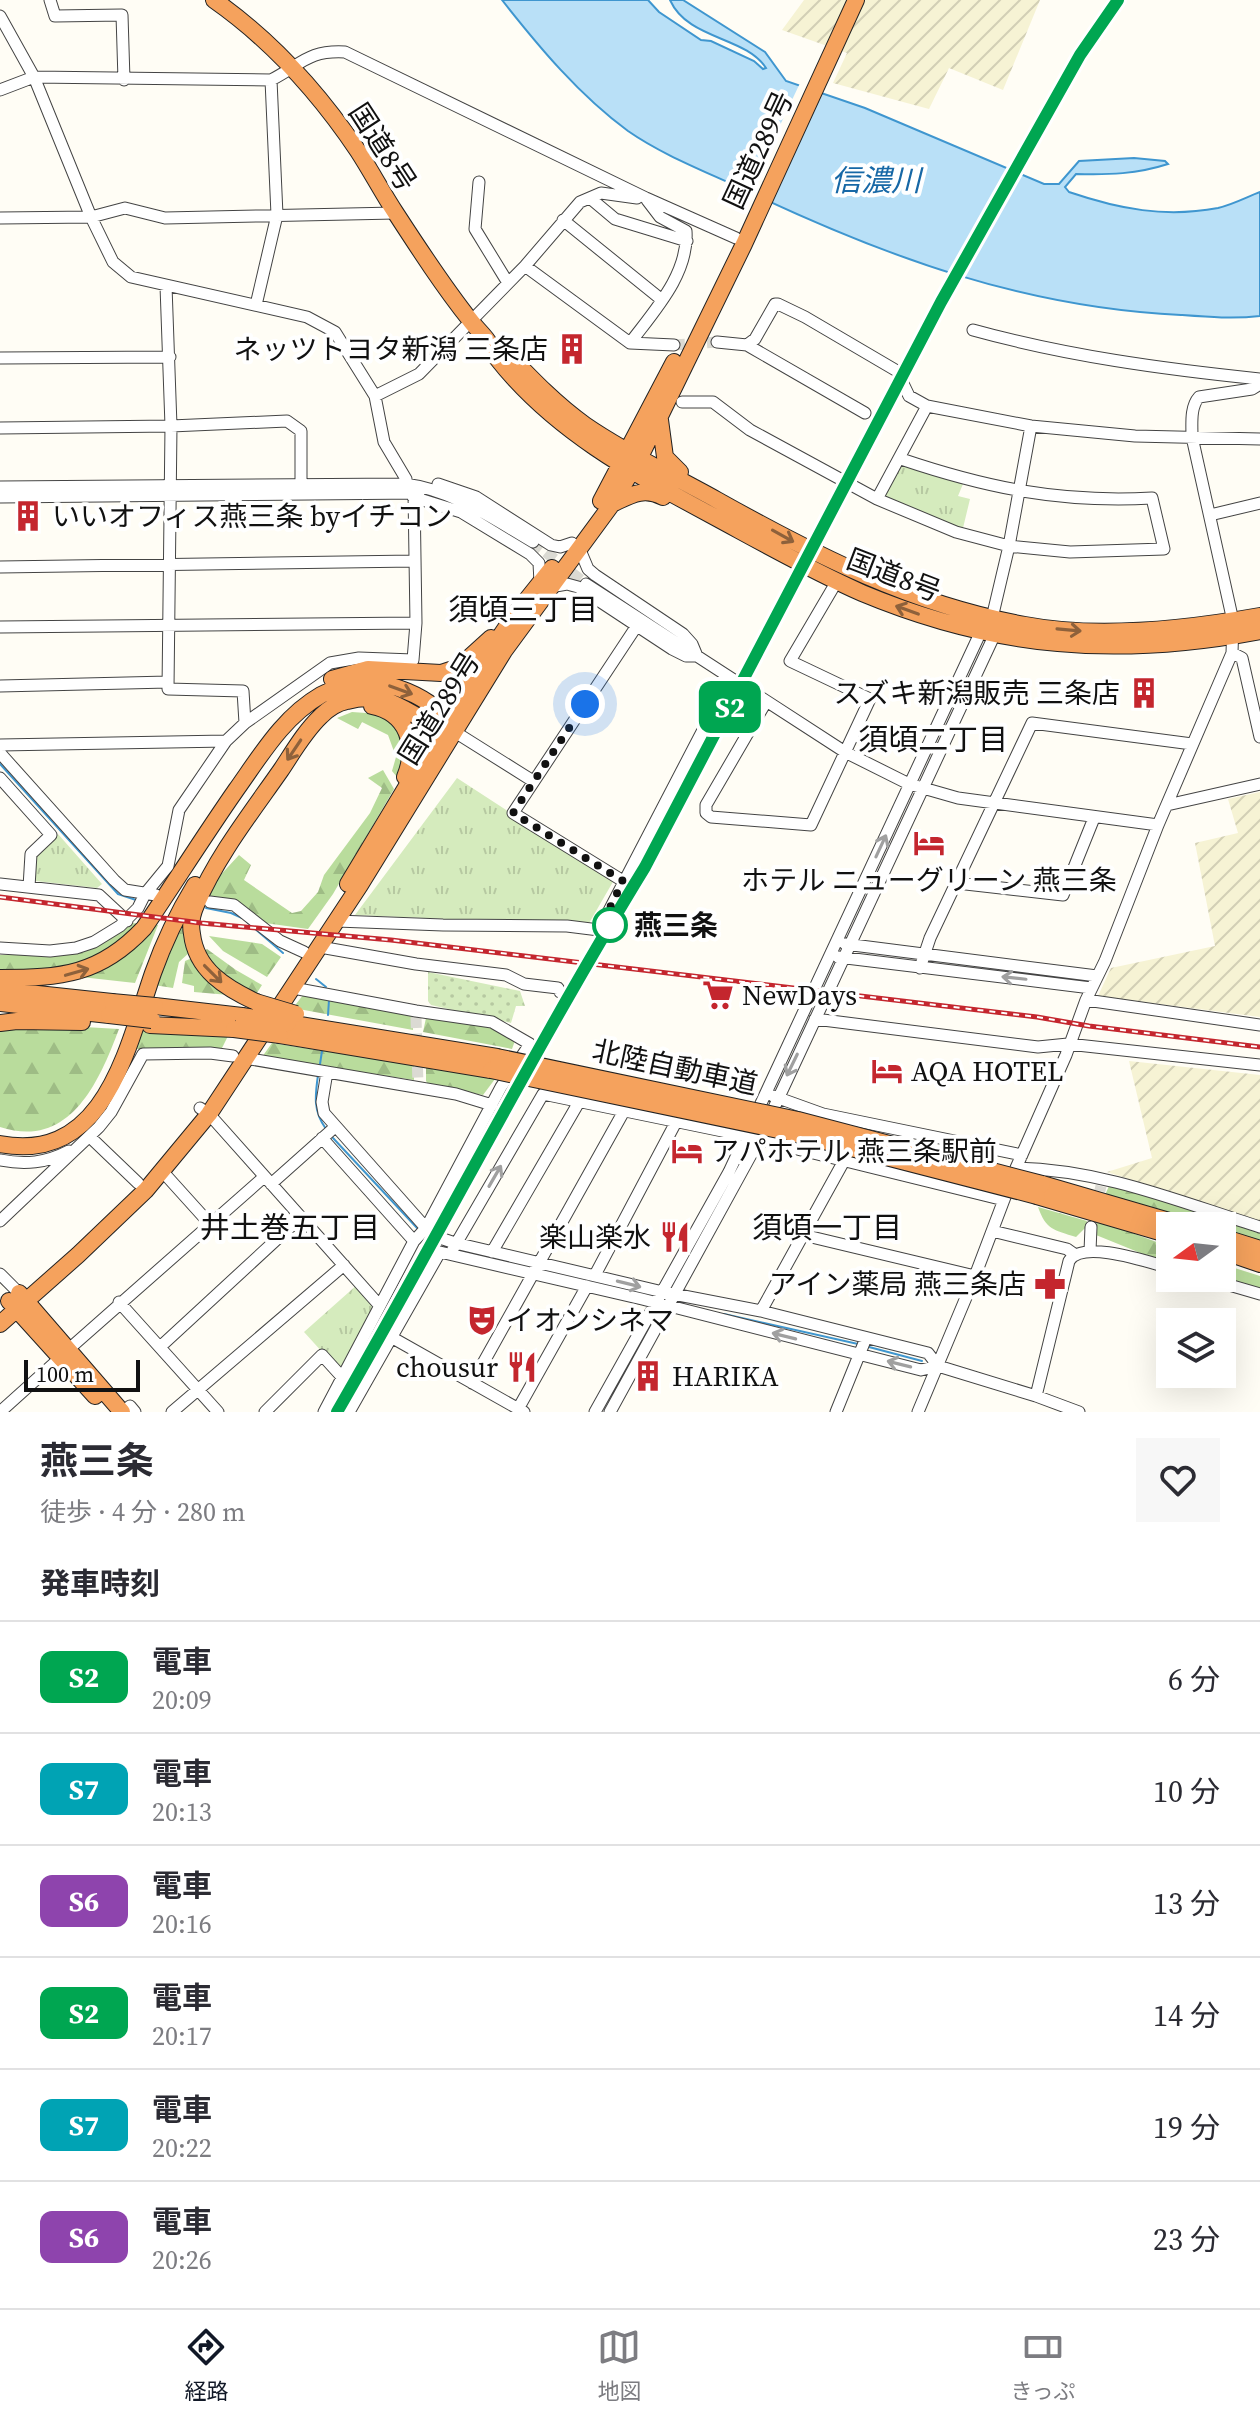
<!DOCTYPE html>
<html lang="ja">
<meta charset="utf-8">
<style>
:root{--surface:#fff;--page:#f7f7f7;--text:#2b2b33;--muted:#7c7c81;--line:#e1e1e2;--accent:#111827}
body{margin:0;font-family:"Source Serif 4","Noto Sans JP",serif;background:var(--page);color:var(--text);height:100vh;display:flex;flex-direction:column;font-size:30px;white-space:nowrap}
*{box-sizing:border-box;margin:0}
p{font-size:26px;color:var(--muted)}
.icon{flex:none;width:44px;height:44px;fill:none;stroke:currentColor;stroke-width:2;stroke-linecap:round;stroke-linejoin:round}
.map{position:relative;height:1412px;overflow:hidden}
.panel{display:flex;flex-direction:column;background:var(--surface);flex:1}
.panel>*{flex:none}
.badge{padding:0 16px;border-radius:12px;font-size:28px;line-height:52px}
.needle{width:52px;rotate:255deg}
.controls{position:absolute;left:1156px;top:1212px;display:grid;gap:16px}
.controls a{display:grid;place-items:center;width:80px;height:80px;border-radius:0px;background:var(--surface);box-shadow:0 8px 32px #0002;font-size:40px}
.scale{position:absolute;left:24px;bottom:20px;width:116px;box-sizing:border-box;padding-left:8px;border:4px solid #111;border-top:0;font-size:22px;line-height:28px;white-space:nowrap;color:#111;-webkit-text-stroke:6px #fff;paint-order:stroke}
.you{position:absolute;width:40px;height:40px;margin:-20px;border:6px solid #fff;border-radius:50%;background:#1a73e8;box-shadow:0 0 0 12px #1a73e833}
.map>.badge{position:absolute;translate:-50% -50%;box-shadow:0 0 0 4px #fff}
h2{padding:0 40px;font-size:30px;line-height:72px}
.round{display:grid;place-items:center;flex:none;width:84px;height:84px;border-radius:0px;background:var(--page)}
.summary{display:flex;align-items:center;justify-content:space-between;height:136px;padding:0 40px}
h1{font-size:38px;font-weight:700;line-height:60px}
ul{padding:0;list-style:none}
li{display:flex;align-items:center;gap:24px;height:112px;padding:0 40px;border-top:2px solid var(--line)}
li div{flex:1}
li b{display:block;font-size:30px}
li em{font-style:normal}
li .badge{min-width:88px;font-weight:700;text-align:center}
.tabs{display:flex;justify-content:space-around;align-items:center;height:112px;border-top:2px solid var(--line);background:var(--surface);font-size:22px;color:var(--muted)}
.tabs a{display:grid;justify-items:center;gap:4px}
.tabs .selected{color:var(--accent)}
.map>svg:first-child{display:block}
</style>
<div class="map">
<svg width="1260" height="1412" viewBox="0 0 1260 1412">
<defs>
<pattern id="farmland-furrows" width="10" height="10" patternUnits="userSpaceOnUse" patternTransform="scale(2)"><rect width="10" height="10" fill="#f6f3d4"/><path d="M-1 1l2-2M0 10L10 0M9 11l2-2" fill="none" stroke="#d2cfb5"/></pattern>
<pattern id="grass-dots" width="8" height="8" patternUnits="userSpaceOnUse" patternTransform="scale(2)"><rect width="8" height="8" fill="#d5ebbd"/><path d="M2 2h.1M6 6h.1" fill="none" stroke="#b6c8a1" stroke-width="1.8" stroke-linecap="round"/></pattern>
<pattern id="forest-firs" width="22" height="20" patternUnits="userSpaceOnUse" patternTransform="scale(2)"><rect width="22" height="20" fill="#b9dc9c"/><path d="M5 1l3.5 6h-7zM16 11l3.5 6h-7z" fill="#9ebc85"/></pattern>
<pattern id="park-tufts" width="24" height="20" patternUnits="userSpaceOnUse" patternTransform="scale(2)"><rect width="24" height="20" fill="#d5ebbd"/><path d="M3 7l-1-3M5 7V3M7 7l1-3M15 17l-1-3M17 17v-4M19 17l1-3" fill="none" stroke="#b6c8a1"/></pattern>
</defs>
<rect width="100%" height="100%" fill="#fffdf5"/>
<!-- farmland -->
<path fill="url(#farmland-furrows)" d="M804 0H1040L1003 90 949 68 929 109 833 83 847 53 782 30Z
M1260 792V1017L1098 996 1111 968 1215 946 1195 843 1238 833 1228 799Z
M1129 1061 1260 1075V1221L1107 1172 1152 1158Z"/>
<!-- grass -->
<path fill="url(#grass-dots)" d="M428 972 520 991 525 1006H516L511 1023 431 1005 428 1001Z"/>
<!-- forest -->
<path fill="url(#forest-firs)" d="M352 712 380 714 403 734C405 749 407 764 397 777L392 771 396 757 388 735 362 722 358 729 337 718Z
M383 770 394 789 333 894 308 929 265 923 207 896 215 881 239 855 251 865 244 880 292 913 301 911 318 892 324 875 370 813 382 788 368 778Z
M132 923 141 924 116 948 64 970 0 971V955H67L89 949Z
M152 924 158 925 135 983 81 977Z
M177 926 186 928 190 952 179 962 173 988 154 985Z
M209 936 262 944 281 957 267 977 223 951Z
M207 949 236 970 262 985 255 996 235 987 201 953Z
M192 958 229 995 194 992V986L182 983 185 961Z
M303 995 413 1013V1030L293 1008Z
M426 1018 492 1025 517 1035 512 1049 423 1032Z
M67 1026 119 1029C99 1082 70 1150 0 1127V1027Z
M139 1030 228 1036 220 1052 142 1050 133 1048Z
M272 1043 414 1065V1080L262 1057Z
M426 1066 495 1079 483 1095 429 1085 426 1081Z
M1114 1185 1260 1231V1242L1222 1230V1226H1208L1105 1195 1109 1186Z
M1038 1207 1087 1221 1085 1228 1076 1237C1054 1230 1046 1230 1038 1207Z
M1097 1220 1170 1247V1265L1096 1235Z
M1222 1264 1260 1276V1290L1222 1278Z"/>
<!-- park -->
<path fill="url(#park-tufts)" d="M903 463 963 484 958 496 970 499 963 528 929 518 883 497Z
M457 778 614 880 588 925 355 915Z
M58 834 102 884 97 888 36 881 33 878 35 855Z
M358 1284 378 1306 343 1375 304 1332Z"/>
<!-- water -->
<path fill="#b9e0f7" stroke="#3f96cf" stroke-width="2" d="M502 0H648L659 12 701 40 711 41 754 61 763 69 766 68C745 36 688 40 670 0H683L765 52 786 81 865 108 1044 184H1059L1079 161 1134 158 1165 161 1168 164C1137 174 1109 175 1076 174L1065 187 1069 192C1119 209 1165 218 1218 208 1232 205 1247 197 1260 192V316C1234 319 1208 317 1181 315 1025 308 886 257 747 191 707 172 664 156 628 131 579 95 539 47 502 0Z"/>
<!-- pier -->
<path fill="#fffdf5" d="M801 81 822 88 768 206 747 195Z"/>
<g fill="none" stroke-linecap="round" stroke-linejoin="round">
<!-- stream -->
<path stroke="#3f96cf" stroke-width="2" d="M0 764 118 894 136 900
M206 908 231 913 242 918
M247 922 283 953
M316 979 326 987
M328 1015 329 1000
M320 1064 322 1051
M318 1075C315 1096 313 1111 326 1129
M333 1138 418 1229
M611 1285 649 1295
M724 1314 858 1344
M869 1347 922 1361"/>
<!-- minor-tunnel -->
<path stroke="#dbdad3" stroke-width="11" stroke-dasharray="11 5.5" stroke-linecap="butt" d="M674 345 717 342
M533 542 586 584
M416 1017 418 1085
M1096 1207 1101 1186"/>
<defs>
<path id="minor" d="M50 0 55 16 122 15 124 80
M0 16 34 77 91 217 113 262 131 277 307 317 335 332 375 396 384 442 406 479 405 484
M0 90 34 77 271 80C302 64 308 50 345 52L646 198 736 238
M479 182 475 229 508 283
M590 198 615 219 687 241
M0 218 91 217 125 208 165 218 395 213
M563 220 662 300
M525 266 630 343 674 345
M166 286 171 426 168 689 243 691 245 723
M256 305 277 215 271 80
M973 330C1067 356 1163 369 1260 379
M717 342 747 345 755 339 775 304H778L805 317 897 371 909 396 927 406 1031 426 1135 436 1260 439
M630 343C654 311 689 274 686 231L660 217 647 200
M747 345 865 413
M0 358 170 357
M375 396 419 374 525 266 580 202 601 193 637 198
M682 402H713L750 430 877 499 956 532 1009 546 1070 552 1164 549 1152 498C1060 503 987 488 901 459
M0 428 171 426 287 421 301 431V490
M438 484 476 497 551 545 560 547 572 543
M0 487 405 484C453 490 492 518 533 542
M0 497 419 493
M413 497 461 512 530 554 539 563 540 583
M877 499 927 406
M1210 515 1260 503
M0 567 414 561
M586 584 845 752 909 784 958 798 1158 825
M550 587 567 584 578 587 672 649 686 656H697L692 644 683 634 595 575 588 569 580 550
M0 627 416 623
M1232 653 1242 658 1260 737
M0 686 168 682
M766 702 706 805V813L711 817 811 825 870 699 790 661 837 581
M455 732 533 781
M0 745 226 741
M0 753 114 880 125 890 156 895
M0 778 51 835 31 854 29 887
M1167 805 1260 784
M623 881 513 813 636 627
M957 883 1063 895 1094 818
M0 884 99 895 127 921
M210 902 234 905 280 941 304 952
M337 921 443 925 567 926 599 930 730 678
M845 944 1097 976
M320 947 416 964 506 975 524 984 558 988 560 992
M0 948 50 951 76 948 94 942 120 926 138 908 145 894 168 866 179 810 226 741 245 723 330 663 359 658 413 660 416 623 414 493
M838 957 1091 988
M920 968 930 938 1032 723 1192 744
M293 988 416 1011 492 1022 530 1044 501 1087 426 1228 414 1241 324 1412
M1086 1000 1260 1025
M815 1019 1038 1047 1068 1044 1260 1065
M245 1058 456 1094 492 1105
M327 1072 322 1102 324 1113 426 1228 437 1237 455 1243 663 1292 761 1311 928 1353 938 1366
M773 1096 823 1114 1022 1155
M200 1108 209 1114 380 1306
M90 1137 138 1183
M322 1138 414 1241
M0 1160C25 1165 46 1163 69 1151
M1016 1168C1104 1170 1177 1201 1260 1227
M163 1172 209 1223
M271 1184 335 1127
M0 1221 99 1127 111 1112 143 1054 210 1053 233 1056
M992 1231 1067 1249 1074 1254
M803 1235 975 1276
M453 1249 543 1094 732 1133 1004 1200
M1090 1251 1091 1227
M492 1252 579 1102
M0 1274 18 1292
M595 1275 676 1122
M1205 1278 1260 1294
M119 1302 218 1412
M761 1311 845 1159
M391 1337 524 1412
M160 1347 301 1217
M69 1349 264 1177
M472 1383 624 1111
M1036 1396 1069 1261C1082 1239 1148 1262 1170 1268
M518 1409 587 1286
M0 1412 60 1358
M123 1412 130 1406 135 1412
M172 1412 344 1265
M265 1412 322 1355 342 1377
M349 1412 440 1252 642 1299 921 1370 938 1366 1036 1396 1079 1412
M595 1412 729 1172 983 627
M610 1412 758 1142 994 636 992 618 1009 546 1031 426
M836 1412 866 1338
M918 1412 975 1276 1016 1168 1066 1055 1086 1000 1105 961 1158 825 1232 653 1233 621 1192 437C1192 424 1190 407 1199 397L1252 389 1260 384"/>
<path id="highway" d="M214 0C271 40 319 93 358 151 371 171 382 192 395 212 419 249 443 286 470 320 475 327 482 333 487 340 491 345 492 352 496 357 553 430 631 472 711 515 761 542 810 570 862 593 996 649 1118 658 1260 631
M501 347C528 375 554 403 585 425 627 454 674 476 717 500 815 555 913 605 1025 625 1098 639 1187 629 1260 616
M660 420 665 457 680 472
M601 501 674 362
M614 503C631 495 644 487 663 497
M332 679 368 669 441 673 459 667 491 638
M372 706C407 713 418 745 405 777
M348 884 472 678 516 613 552 568
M0 978C61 978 100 975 144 928 175 882 204 836 236 790 261 755 283 717 321 695 346 681 372 679 398 688 419 695 441 708 452 727
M0 990 112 1002
M256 1002C226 988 196 970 192 934 190 924 192 914 196 905 217 856 251 813 281 770 293 752 305 731 321 716 328 709 337 703 347 701 393 688 411 721 449 730
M0 1003 109 1015
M155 1006 242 1016
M0 1023 17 1021 82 1022
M288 1023 497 1057
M150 1025 234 1029
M280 1035 491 1070
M0 1144C105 1164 127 1048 153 973 164 942 178 913 195 885
M1042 1184 1186 1226
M1037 1196 1170 1235
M1222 1237 1260 1249
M1222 1251 1260 1264
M19 1293 122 1412
M9 1301 95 1396
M0 1324 78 1255 146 1190 209 1114 360 885 504 651 612 504 640 457 744 244 856 0"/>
</defs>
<!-- minor casing -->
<use href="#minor" stroke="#444" stroke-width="13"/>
<!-- highway casing -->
<use href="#highway" stroke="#222" stroke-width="18"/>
<!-- minor -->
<use href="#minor" stroke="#fff" stroke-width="11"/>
<!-- highway -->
<use href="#highway" stroke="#f5a25d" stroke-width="16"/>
<defs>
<path id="rail" d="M0 897 201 923 391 940 1037 1017 1089 1026 1260 1047
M337 1412 437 1237 608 928 645 867 941 302 1053 102 1080 55 1118 0"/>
</defs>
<!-- rail casing -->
<use href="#rail" stroke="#c4262e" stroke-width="5"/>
<!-- rail -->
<use href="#rail" stroke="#fff" stroke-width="2" stroke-dasharray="6" stroke-linecap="butt"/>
<defs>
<path id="highway-bridge" d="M112 1002 155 1006
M256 1002 296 1014
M109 1015 152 1020
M242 1016 288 1023
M234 1029 280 1035
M497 1057 798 1120 1042 1184
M491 1070 793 1133 1037 1196"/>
</defs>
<!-- highway-bridge casing -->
<use href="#highway-bridge" stroke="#222" stroke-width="18" stroke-linecap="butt"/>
<!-- highway-bridge -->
<use href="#highway-bridge" stroke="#f5a25d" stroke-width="16"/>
</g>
<!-- one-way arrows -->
<defs><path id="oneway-shaft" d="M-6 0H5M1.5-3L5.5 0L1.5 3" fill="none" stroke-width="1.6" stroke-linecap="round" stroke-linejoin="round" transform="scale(2)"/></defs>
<g stroke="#8e613b">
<use href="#oneway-shaft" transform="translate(783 536) rotate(29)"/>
<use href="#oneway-shaft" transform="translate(907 610) rotate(-160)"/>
<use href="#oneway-shaft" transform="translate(1069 630) rotate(5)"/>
<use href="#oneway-shaft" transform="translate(401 690) rotate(20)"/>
<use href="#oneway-shaft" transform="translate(294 750) rotate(124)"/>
<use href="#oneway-shaft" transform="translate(77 972) rotate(-16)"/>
<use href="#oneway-shaft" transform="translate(213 974) rotate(45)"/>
</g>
<g stroke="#a0a0a0">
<use href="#oneway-shaft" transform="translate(881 846) rotate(-65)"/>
<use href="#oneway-shaft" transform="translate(1014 978) rotate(-174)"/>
<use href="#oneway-shaft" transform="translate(792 1065) rotate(116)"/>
<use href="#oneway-shaft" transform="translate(495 1176) rotate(-60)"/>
<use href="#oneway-shaft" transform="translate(629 1284) rotate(14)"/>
<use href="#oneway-shaft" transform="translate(784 1336) rotate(-166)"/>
<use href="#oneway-shaft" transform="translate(899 1364) rotate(-166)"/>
</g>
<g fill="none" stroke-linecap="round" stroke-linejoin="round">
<defs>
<path id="line" d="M337 1412C441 1232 536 1045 645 867L941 302 1080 55 1118 0"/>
</defs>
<!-- line casing -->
<use href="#line" stroke="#fff" stroke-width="18"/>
<!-- line -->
<use href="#line" stroke="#00a651" stroke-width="12"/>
<!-- walk -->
<path stroke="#111" stroke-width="8" stroke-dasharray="0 14.4" d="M585 704 513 813 623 881 599 930 610 925"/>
</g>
<!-- icons -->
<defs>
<symbol id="building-bare" viewBox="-9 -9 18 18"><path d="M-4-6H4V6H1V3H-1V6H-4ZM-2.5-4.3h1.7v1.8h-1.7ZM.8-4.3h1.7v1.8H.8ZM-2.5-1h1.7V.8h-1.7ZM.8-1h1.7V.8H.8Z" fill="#c4262e" stroke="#fff" stroke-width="2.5" paint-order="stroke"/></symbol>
<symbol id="hotel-bare" viewBox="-9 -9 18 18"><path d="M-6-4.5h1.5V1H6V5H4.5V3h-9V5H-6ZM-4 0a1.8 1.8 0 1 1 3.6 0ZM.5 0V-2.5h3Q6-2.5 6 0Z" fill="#c4262e" stroke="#fff" stroke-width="2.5" paint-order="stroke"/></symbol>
<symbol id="supermarket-bare" viewBox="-9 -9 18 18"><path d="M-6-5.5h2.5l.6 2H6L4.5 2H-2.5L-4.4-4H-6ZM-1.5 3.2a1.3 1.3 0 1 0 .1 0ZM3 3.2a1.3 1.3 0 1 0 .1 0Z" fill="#c4262e" stroke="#fff" stroke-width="2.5" paint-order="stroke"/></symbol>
<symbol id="restaurant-bare" viewBox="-9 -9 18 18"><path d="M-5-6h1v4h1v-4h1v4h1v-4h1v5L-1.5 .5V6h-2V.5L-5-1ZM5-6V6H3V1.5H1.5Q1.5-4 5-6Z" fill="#c4262e" stroke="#fff" stroke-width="2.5" paint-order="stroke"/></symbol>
<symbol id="pharmacy-bare" viewBox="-9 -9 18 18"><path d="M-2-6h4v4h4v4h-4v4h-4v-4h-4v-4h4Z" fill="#c4262e" stroke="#fff" stroke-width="2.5" paint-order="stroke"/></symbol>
<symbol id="theatre-bare" viewBox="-9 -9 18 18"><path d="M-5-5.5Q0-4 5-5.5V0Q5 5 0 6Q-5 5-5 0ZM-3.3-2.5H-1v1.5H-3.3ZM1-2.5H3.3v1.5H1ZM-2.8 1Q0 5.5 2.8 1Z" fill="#c4262e" stroke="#fff" stroke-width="2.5" paint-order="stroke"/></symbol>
</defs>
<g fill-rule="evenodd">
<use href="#building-bare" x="550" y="327" width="44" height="44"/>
<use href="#building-bare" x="6" y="494" width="44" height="44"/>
<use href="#building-bare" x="1122" y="671" width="44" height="44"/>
<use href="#hotel-bare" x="907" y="821" width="44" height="44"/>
<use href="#supermarket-bare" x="696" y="973" width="44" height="44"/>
<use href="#hotel-bare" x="865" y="1049" width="44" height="44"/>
<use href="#hotel-bare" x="665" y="1129" width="44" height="44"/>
<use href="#restaurant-bare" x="653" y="1215" width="44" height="44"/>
<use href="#pharmacy-bare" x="1028" y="1262" width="44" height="44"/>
<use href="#theatre-bare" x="460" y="1298" width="44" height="44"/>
<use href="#restaurant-bare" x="500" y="1345" width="44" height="44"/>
<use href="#building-bare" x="626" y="1354" width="44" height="44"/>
</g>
<!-- markers -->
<circle fill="#fff" stroke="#00a651" stroke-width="4" cx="610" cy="925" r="16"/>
<g text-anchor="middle" stroke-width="8" stroke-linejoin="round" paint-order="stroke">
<!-- street labels -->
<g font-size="28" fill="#111" stroke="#fff">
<text transform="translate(383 147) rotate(57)" y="10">国道8号</text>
<text transform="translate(758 150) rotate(-65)" y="10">国道289号</text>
<text transform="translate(894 575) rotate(21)" y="10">国道8号</text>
<text transform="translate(439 708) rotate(-58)" y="10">国道289号</text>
<text transform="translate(675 1067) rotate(12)" y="10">北陸自動車道</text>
</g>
<!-- poi labels -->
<g font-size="28" fill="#111" stroke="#fff" text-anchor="start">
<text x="548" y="359" text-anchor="end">ネッツトヨタ新潟 三条店</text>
<text x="52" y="526">いいオフィス燕三条 byイチコン</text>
<text x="1120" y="703" text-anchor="end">スズキ新潟販売 三条店</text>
<text x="929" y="890" text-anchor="middle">ホテル ニューグリーン 燕三条</text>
<text x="742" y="1005">NewDays</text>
<text x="911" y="1081">AQA HOTEL</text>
<text x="711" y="1161">アパホテル 燕三条駅前</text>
<text x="651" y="1247" text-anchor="end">楽山楽水</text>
<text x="1026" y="1294" text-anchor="end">アイン薬局 燕三条店</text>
<text x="506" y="1330">イオンシネマ</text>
<text x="498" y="1377" text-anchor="end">chousur</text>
<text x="672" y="1386">HARIKA</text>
</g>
<!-- stop labels -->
<g font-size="28" font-weight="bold" fill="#111" stroke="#fff" text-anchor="start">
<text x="634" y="935">燕三条</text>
</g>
<!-- water labels -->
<g font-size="30" font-style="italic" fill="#1768a6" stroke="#fff">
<text x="876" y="191">信濃川</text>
</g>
<!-- neighbourhood labels -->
<g font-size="30" fill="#111" stroke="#fff">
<text x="523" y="620">須頃三丁目</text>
<text x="933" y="750">須頃二丁目</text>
<text x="290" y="1238">井土巻五丁目</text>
<text x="827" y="1238">須頃一丁目</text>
</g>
</g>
</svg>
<div class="controls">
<a><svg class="needle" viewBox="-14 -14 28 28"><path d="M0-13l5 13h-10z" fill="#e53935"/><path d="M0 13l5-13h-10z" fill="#7c7c81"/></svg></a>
<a><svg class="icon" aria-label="layers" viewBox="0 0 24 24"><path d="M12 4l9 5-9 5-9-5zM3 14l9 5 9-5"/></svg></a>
</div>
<div class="scale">100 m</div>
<div class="you" style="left:585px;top:704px"></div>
<b class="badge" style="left:730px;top:707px;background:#00a651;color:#fff">S2</b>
</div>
<section class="panel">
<div class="summary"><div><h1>燕三条</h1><p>徒歩 · 4 分 · 280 m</p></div><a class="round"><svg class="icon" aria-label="heart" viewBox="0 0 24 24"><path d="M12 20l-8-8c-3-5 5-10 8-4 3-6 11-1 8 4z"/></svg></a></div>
<h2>発車時刻</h2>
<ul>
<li><span class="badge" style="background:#00a651;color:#fff">S2</span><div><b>電車</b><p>20:09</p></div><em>6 分</em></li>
<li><span class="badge" style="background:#00a3b4;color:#fff">S7</span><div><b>電車</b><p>20:13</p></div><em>10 分</em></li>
<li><span class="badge" style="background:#8e44ad;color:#fff">S6</span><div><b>電車</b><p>20:16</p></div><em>13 分</em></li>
<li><span class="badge" style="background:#00a651;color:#fff">S2</span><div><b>電車</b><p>20:17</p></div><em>14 分</em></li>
<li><span class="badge" style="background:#00a3b4;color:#fff">S7</span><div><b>電車</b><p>20:22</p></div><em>19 分</em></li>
<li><span class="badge" style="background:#8e44ad;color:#fff">S6</span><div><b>電車</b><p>20:26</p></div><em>23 分</em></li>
</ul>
</section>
<nav class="tabs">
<a class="selected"><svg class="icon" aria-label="directions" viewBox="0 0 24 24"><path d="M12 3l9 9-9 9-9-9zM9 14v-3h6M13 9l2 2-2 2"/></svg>経路</a>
<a><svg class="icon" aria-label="map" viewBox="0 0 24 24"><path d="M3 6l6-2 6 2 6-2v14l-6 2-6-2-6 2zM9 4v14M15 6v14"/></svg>地図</a>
<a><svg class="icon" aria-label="tickets" viewBox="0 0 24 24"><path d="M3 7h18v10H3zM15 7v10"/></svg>きっぷ</a>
</nav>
